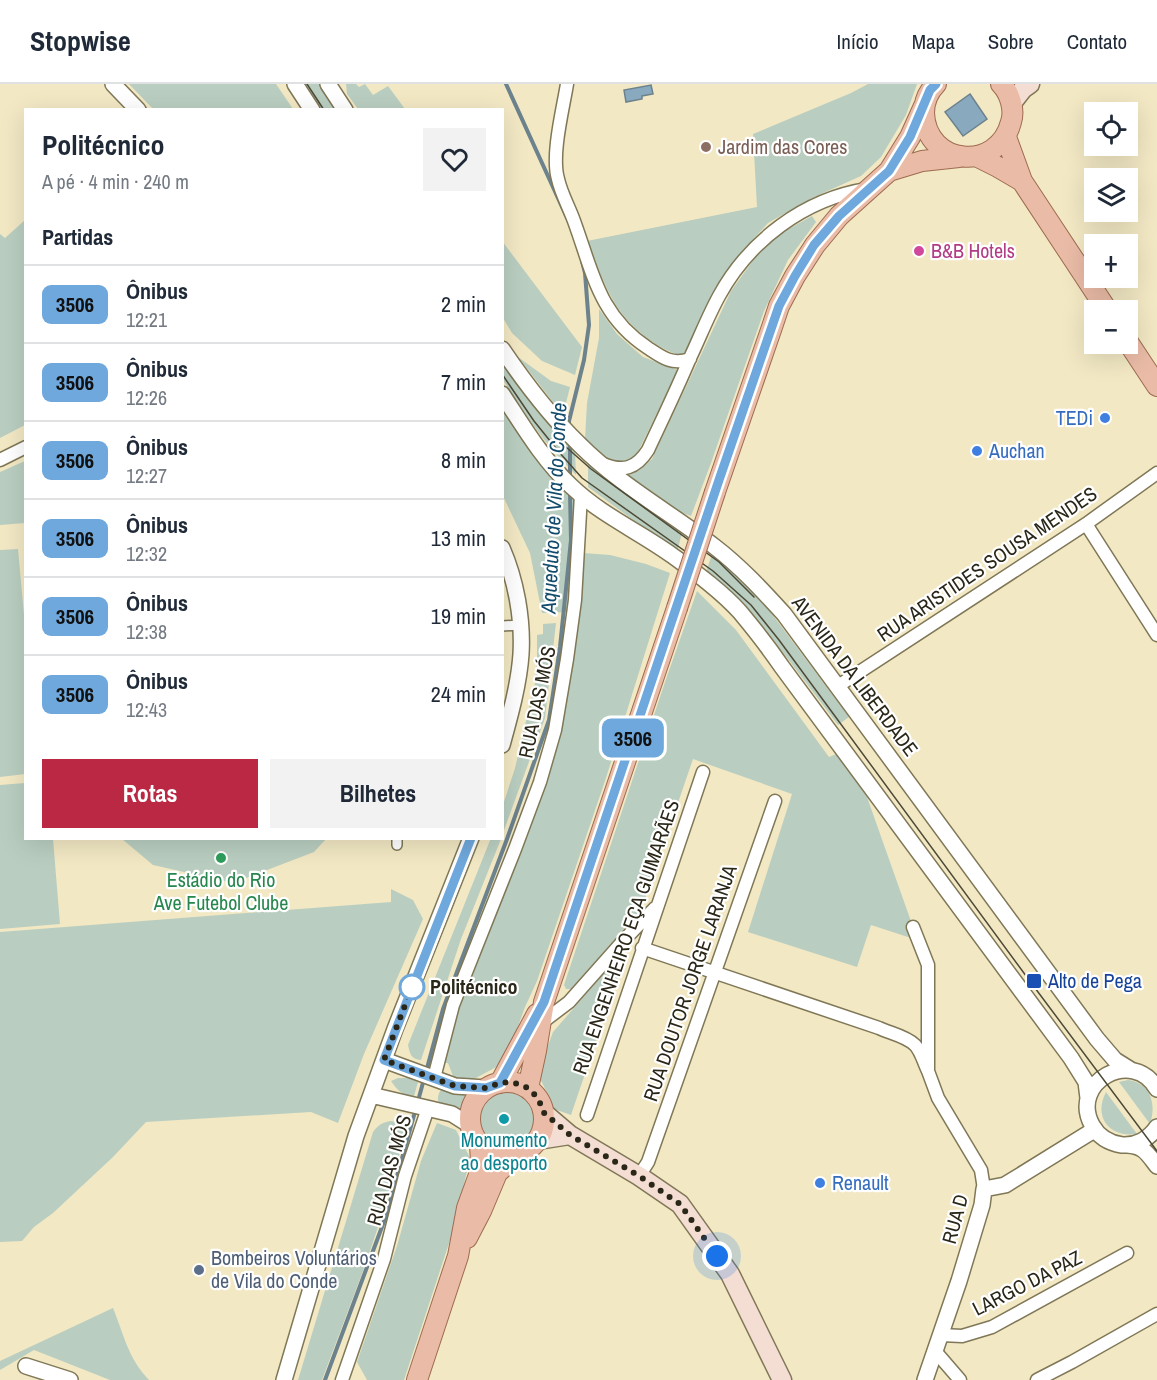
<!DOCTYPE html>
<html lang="pt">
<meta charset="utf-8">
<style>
:root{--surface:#fff;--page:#f2f2f3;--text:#1f2937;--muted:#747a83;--line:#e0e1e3;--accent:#ba2844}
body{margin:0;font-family:"Archivo Narrow",sans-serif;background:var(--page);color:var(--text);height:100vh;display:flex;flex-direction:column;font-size:22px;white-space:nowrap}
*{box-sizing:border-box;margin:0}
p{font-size:20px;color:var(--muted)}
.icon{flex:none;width:33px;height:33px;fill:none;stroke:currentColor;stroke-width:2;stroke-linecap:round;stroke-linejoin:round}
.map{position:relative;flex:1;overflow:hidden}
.side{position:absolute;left:24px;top:24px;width:480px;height:732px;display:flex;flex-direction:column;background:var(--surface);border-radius:0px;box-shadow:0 6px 24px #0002}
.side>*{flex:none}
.badge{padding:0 12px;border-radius:9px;font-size:21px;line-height:39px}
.fabs{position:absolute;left:1084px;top:18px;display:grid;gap:12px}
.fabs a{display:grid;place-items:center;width:54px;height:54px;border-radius:0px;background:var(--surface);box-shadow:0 6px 24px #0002;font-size:30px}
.you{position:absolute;width:30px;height:30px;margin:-15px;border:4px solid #fff;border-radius:50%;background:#1a73e8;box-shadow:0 0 0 9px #1a73e833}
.map>.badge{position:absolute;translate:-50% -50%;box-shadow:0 0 0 3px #fff}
h2{padding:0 18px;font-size:22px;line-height:54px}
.round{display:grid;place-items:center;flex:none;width:63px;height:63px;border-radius:0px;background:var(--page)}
.overview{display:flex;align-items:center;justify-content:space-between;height:102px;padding:0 18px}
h1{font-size:28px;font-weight:800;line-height:45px}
.button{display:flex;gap:12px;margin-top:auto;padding:12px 18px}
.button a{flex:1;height:69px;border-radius:0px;background:var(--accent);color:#fff;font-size:24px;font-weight:800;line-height:69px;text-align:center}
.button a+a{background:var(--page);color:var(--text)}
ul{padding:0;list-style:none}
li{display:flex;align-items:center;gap:18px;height:78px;padding:0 18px;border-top:2px solid var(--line)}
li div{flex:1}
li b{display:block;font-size:22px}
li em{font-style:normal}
li .badge{min-width:66px;font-weight:700;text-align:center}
header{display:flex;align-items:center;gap:36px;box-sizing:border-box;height:84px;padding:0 30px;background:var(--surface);border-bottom:2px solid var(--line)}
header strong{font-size:28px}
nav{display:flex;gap:33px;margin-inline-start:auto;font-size:21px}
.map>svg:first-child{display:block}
</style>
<header>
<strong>Stopwise</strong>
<nav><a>Início</a><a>Mapa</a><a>Sobre</a><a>Contato</a></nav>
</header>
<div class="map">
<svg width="1157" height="1296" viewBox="0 0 1157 1296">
<rect width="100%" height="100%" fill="#f2e8c4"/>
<!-- green -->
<path fill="#b9cec0" d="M129 0H276L293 25H153Z
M303 0H320L337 25H320Z
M346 0H356L359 3 365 0 373 11 388 2 405 25H358L347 10Z
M868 0H917L906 31 881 73 861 92 812 114 768 139 737 173 713 210 683 272C657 266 627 241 614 218 603 199 595 177 587 157L757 123 753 50 851 9Z
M812 132 816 138 788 176 764 227 711 379 691 432 671 425 621 390 638 387 652 375 731 207 759 168 783 148Z
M25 136V341L0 354V150L5 154Z
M502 157 582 263 575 291 542 277 512 249 503 234Z
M599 225 617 250 643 273 678 286 634 376 614 378 602 373 585 355 587 319 599 254Z
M502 273C525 306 547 339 575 368L576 391 552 366 530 337 503 296Z
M518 273 551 297 570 303 563 331Z
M502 320 575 413 574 464 568 528 542 529 530 469 503 412Z
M25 377V439L0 441V388Z
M588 379 635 415 683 445 677 468 588 403Z
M18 465 26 553 25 690 0 693V466Z
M583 469 610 471 646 480 670 489 606 694 537 897 525 923 509 967 502 980 474 995 463 997 453 992 448 979H444L457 925 522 764 547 697 561 643 572 582 580 527Z
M712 470 742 496 766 522 849 633 838 641 766 546 743 521 706 488Z
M697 507 736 546 829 673 836 670 867 713 913 843 914 855 871 841 857 883 748 848 792 710 693 675 642 824 571 905H566L564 901 665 598Z
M556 539 545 634 503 749V721L515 684 535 599 537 574V551L543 550V540Z
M25 699 26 754 53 755 60 840 0 845V701Z
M491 754 501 755 461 855 421 976C411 975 410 970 408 961Z
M122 755H326L314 768 233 799 153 781Z
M391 805 413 816 423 835 364 970 338 1039 311 1028 146 1038 113 1073 53 1129 34 1143 22 1157 0 1158V848L391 818Z
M614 878 622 881 571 1031 554 1025 551 1016 539 993 540 983 553 948Z
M398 994H409L418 998 414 1012C402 1011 398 1007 391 997Z
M1128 996C1150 999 1157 1019 1150 1040L1119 998Z
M476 1034a29 29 0 1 1 58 0a29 29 0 1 1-58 0Z
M446 1005 468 1008 463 1016 461 1026C449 1023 432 1024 440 1007Z
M1106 1008 1137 1050C1109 1054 1093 1033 1106 1008Z
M391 1037 408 1040 382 1131 366 1179 322 1296H298L373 1048C378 1041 383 1038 391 1037Z
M437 1039 456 1046 470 1074 454 1144 404 1296H367L357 1278 397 1162 421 1077Z
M113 1224C124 1251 128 1274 149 1296H110L34 1266 0 1286V1277Z"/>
<!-- water -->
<path fill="#89a9bf" stroke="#6c828d" stroke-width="1.5" d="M651 1 653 10 642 12V15L626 18 624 6Z
M970 10 987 35 963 52 945 28Z"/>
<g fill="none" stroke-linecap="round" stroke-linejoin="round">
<!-- stream -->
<path stroke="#6c828d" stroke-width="4" d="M506 0 568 136
M569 344V337L584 276 589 241 585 189 582 177
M570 358V395
M426 988 443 925 507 755 549 636 560 563 571 456 570 409
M418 1017 424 995
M325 1296 386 1132 416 1024"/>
<defs>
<path id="pedestrian" d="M502 542 520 541
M397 754V761"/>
<path id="minor" d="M567 0C563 25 551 71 558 95 561 109 569 123 574 137 593 189 599 232 648 264 663 274 672 281 690 275
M0 376 26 363
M603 380C623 388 636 385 648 366 662 336 677 305 690 274 700 253 708 232 719 212 749 157 804 115 867 105
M1086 440 1157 551
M838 602 1086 440 1157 389
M913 843 928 881V987L938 1014 981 1086 984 1105
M642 864 879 944C889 949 906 952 915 961 921 967 924 979 928 987
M540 940 569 918 624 856 655 824
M434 994 453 921 515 765 540 698 555 646 567 575 575 516 581 411
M587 1031 703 688
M639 1092 648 1078 775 717
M941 1251 962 1252 992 1243 1127 1169
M935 1267 960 1296
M342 1296 384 1175 405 1092 428 1024
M1037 1296 1072 1278 1157 1230"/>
<path id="tertiary" d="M113 0 138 26
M295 0 312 26
M328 0 345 26
M502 265C525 299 551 333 580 361 620 401 671 429 715 463 741 483 763 507 784 530L1097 955 1115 976 1131 986
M502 310C523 342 543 376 571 402 601 431 640 448 673 472 696 489 721 507 740 528 755 546 769 564 782 583L1071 974 1086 998 1088 1014
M502 464C516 496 523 535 521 570 519 600 510 632 502 661
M384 976 455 1002 486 1004
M1157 1005C1133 963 1069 998 1092 1041 1098 1052 1109 1059 1122 1061 1136 1062 1149 1055 1157 1043
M371 1011 452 1030 471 1042
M1127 1061C1144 1062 1147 1069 1157 1082
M26 1282 70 1296
M284 1296 356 1052 395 945 471 754
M925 1296 959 1197 982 1121 984 1105 1005 1101 1094 1046"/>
<path id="secondary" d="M1012 19 1023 5 1030 0
M543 1028 570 1051 639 1092 680 1120 730 1190 782 1296
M538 1056 570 1051"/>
<path id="primary" d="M936 0C928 8 924 18 924 29 926 82 998 89 1011 38 1015 26 1010 9 1001 0
M1006 53 1022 97 1107 226
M978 73 998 83 1022 97
M889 87 922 77 959 73
M1128 258 1157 302
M715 408 772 243 779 222 795 192 815 161 839 132 889 87 910 53 924 22
M470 1035a37 37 0 1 1 74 0a37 37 0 1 1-74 0Z
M500 999 537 930
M528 1004 536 967 544 918 677 524
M467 1154 481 1127 497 1089 512 1075 514 1071
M417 1296 458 1172 467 1124 479 1091 481 1078 480 1061"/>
</defs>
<!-- pedestrian casing -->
<use href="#pedestrian" stroke="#7f7756" stroke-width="12"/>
<!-- minor casing -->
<use href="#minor" stroke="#7f7756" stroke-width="15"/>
<!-- tertiary casing -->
<use href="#tertiary" stroke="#7f7756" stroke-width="18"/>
<!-- secondary casing -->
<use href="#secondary" stroke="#7f7756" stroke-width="21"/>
<!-- primary casing -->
<use href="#primary" stroke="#9e6b4f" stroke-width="22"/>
<!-- pedestrian -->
<use href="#pedestrian" stroke="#fff" stroke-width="9"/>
<!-- minor -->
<use href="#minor" stroke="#fff" stroke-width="12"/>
<!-- tertiary -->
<use href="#tertiary" stroke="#fff" stroke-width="15"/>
<!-- secondary -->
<use href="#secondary" stroke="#f4ddd3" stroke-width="18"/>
<!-- primary -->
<use href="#primary" stroke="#eabca7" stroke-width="20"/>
<!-- tram -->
<path stroke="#4d4937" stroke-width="1.5" d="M307 0 324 26
M502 290 534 337 559 368 582 394 713 487 751 521 779 556 1032 900 1157 1067
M557 353 566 363 591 385 719 478 754 513"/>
<defs>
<path id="primary-bridge" d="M677 524 715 408"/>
</defs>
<!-- primary-bridge casing -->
<use href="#primary-bridge" stroke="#9e6b4f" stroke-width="22" stroke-linecap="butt"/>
<!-- primary-bridge -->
<use href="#primary-bridge" stroke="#eabca7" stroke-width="20"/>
</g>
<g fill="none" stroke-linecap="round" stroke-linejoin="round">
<defs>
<path id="line" d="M471 754 384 976 455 1002 486 1004 500 999 544 918 719 396 779 222 795 192 814 161 839 132 889 87 910 53 930 6 936 0"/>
</defs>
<!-- line casing -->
<use href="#line" stroke="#fff" stroke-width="14"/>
<!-- line -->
<use href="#line" stroke="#6fa8dc" stroke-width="9"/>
<!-- walk -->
<path stroke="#2a2719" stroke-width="6" stroke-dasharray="0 10.8" d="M412 903 384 976 455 1002 486 1004 500 999 509 998 519 1000 528 1004 535 1011 540 1019 543 1028 570 1051 639 1092 680 1120 717 1172"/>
</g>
<!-- markers -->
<circle fill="#8d6e63" stroke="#fff" stroke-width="2" cx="706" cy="63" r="6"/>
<circle fill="#d1479c" stroke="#fff" stroke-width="2" cx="919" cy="167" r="6"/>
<g fill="#3f7fe0" stroke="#fff" stroke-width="2">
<circle cx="1105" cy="334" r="6"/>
<circle cx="977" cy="367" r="6"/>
<circle cx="820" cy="1099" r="6"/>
</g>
<circle fill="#2e9e5b" stroke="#fff" stroke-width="2" cx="221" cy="774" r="6"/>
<rect fill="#1a4fb4" stroke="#fff" stroke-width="2" x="1026" y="889" width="16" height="16" rx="3"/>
<circle fill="#fff" stroke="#6fa8dc" stroke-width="3" cx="412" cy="903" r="12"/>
<circle fill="#0f9aa8" stroke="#fff" stroke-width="2" cx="504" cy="1035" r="6"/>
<circle fill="#5c6f8a" stroke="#fff" stroke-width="2" cx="199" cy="1186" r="6"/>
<g text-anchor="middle" stroke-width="4.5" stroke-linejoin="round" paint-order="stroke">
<!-- education labels -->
<g font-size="20" fill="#785e54" stroke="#fff" text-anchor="start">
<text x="718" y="70">Jardim das Cores</text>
</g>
<!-- hotel labels -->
<g font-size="20" fill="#b23c85" stroke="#fff" text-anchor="start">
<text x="931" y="174">B&amp;B Hotels</text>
</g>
<!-- shop labels -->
<g font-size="20" fill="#366cbe" stroke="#fff" text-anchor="start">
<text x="1093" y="341" text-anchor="end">TEDi</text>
<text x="989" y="374">Auchan</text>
<text x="832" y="1106">Renault</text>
</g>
<!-- street labels -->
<g font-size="20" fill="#2a2719" stroke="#fff">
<text transform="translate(987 480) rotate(-34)" y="7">RUA ARISTIDES SOUSA MENDES</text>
<text transform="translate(855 592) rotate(53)" y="7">AVENIDA DA LIBERDADE</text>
<text transform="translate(537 618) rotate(-78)" y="7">RUA DAS MÓS</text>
<text transform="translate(626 853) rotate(-71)" y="7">RUA ENGENHEIRO EÇA GUIMARÃES</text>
<text transform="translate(690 899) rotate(-71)" y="7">RUA DOUTOR JORGE LARANJA</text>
<text transform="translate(389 1086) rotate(-74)" y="7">RUA DAS MÓS</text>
<text transform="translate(955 1135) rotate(-75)" y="7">RUA D</text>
<text transform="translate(1027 1199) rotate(-27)" y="7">LARGO DA PAZ</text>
</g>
<!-- leisure labels -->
<g font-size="20" fill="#27864d" stroke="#fff">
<text x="221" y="803">Estádio do Rio<tspan x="221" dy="23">Ave Futebol Clube</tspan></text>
</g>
<!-- transit labels -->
<g font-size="20" fill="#164399" stroke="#fff" text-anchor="start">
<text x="1048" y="904">Alto de Pega</text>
</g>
<!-- stop labels -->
<g font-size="20" font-weight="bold" fill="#2a2719" stroke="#fff" text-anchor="start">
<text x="430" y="910">Politécnico</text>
</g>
<!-- culture labels -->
<g font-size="20" fill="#0d838f" stroke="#fff">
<text x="504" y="1063">Monumento<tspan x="504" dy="23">ao desporto</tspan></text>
</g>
<!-- service labels -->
<g font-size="20" fill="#4e5e75" stroke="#fff" text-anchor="start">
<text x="211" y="1181">Bombeiros Voluntários<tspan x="211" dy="23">de Vila do Conde</tspan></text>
</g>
<!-- water labels -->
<g font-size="21" font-style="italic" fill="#124b6b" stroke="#fff">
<text transform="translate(554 424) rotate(-87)" y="7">Aqueduto de Vila do Conde</text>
</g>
</g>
</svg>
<div class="fabs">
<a><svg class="icon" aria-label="locate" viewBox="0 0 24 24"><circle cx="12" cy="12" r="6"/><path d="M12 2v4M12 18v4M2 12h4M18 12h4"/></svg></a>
<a><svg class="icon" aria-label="layers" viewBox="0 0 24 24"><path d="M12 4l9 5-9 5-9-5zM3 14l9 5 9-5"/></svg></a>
<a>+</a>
<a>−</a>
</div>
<div class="you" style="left:717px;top:1172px"></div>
<b class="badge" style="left:633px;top:654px;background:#6fa8dc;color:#111">3506</b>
<section class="side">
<div class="overview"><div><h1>Politécnico</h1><p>A pé · 4 min · 240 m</p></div><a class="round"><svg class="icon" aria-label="heart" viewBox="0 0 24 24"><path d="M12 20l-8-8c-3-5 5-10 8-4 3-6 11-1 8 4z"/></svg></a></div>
<h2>Partidas</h2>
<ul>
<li><span class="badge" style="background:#6fa8dc;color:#111">3506</span><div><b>Ônibus</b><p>12:21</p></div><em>2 min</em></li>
<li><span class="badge" style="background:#6fa8dc;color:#111">3506</span><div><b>Ônibus</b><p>12:26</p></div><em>7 min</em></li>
<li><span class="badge" style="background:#6fa8dc;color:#111">3506</span><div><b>Ônibus</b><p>12:27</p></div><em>8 min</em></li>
<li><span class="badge" style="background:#6fa8dc;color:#111">3506</span><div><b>Ônibus</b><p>12:32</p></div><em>13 min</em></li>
<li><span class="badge" style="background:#6fa8dc;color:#111">3506</span><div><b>Ônibus</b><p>12:38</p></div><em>19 min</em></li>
<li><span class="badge" style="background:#6fa8dc;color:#111">3506</span><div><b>Ônibus</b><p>12:43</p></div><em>24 min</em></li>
</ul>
<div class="button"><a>Rotas</a><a>Bilhetes</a></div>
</section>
</div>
